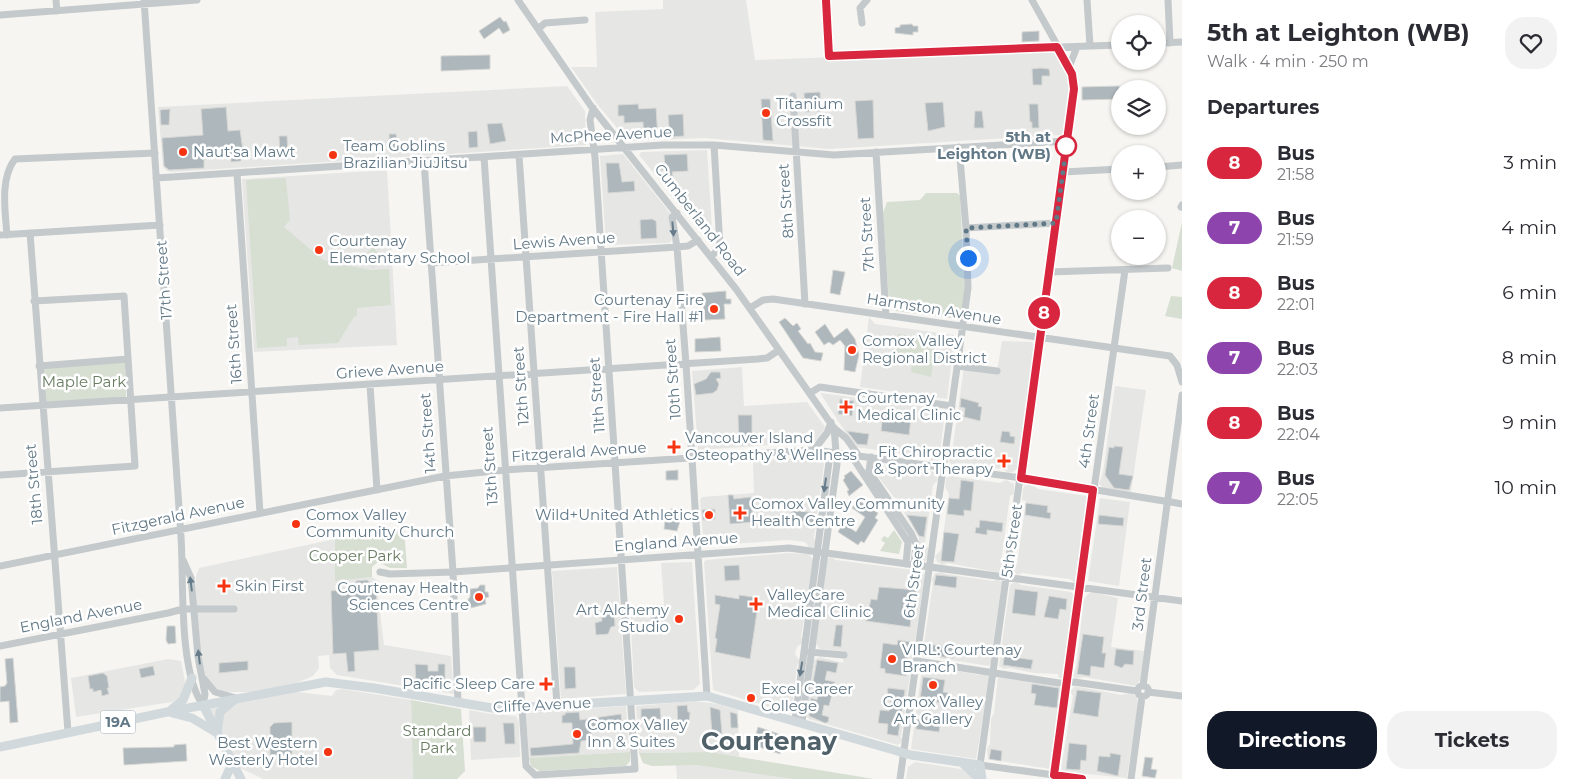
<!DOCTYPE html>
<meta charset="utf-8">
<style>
:root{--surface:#fff;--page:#f2f2f3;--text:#2b2b33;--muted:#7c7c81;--accent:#111827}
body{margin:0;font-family:Montserrat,sans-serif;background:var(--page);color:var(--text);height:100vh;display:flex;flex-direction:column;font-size:19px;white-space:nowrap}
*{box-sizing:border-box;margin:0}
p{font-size:16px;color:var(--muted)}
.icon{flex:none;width:28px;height:28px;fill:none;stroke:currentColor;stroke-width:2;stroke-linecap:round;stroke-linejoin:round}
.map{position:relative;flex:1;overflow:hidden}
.panel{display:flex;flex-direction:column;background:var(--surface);width:400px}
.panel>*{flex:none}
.badge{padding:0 10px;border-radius:16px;font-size:18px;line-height:32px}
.buttons{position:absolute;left:1111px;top:15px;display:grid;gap:10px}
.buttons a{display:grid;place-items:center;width:55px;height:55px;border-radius:50%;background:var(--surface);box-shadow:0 1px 4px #0004;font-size:25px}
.you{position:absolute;width:25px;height:25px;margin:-12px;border:4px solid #fff;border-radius:50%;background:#1a73e8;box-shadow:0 0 0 8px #1a73e833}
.map>.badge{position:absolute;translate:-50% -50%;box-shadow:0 0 0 2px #fff}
h2{padding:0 25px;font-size:19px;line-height:45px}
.round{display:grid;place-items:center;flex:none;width:52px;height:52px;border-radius:20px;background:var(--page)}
.head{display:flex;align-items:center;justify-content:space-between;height:85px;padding:0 25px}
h1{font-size:24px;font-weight:700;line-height:38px}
.primary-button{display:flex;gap:10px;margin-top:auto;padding:10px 25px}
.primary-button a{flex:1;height:58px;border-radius:20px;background:var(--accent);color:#fff;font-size:20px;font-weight:700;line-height:58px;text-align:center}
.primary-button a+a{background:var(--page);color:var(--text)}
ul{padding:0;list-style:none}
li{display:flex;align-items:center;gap:15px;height:65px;padding:0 25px}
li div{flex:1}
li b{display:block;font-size:19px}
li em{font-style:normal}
li .badge{min-width:55px;font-weight:700;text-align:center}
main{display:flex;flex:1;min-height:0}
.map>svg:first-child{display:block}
</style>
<main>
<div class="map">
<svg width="1182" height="779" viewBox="0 0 1182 779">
<rect width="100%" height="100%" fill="#f6f5f1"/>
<!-- built -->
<path fill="#e6e7e5" d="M663 0H746L755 60 1052 49 1066 67 1071 86 1065 131 1060 135 829 149 704 138 628 141 597 104 571 67H597L595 12 663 9Z
M567 86 585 111 586 145 172 172 167 171 163 167 158 107Z
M707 150 713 243 712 244 639 155 641 152Z
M623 154 670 213V233L672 240 669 243 606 245 600 156Z
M387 170 397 345 254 352 242 179Z
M869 317 875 324 955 335 947 399 860 387Z
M1002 341 1032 342 1035 347 1018 468 1013 472 1008 473 1003 469 958 463 953 465 949 462V458L952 452 964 367 997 371Z
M742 367 744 406 807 402 825 427 820 439 814 442 698 450 692 371Z
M1115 386 1146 390 1131 492 1103 488 1099 484 1103 472Z
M820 393 943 409 945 412 939 461 934 463 927 457 855 447Z
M811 457 821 458 824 464 814 538 816 543 813 547H809L805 542 788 540 704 546 700 500 702 497 754 493 753 461Z
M874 465 924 473 930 471 938 473 937 481 933 485 925 544 929 549 928 557 924 563 919 562 917 557 919 538 898 502 872 469Z
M952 474 957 477 1000 483 1006 480 1014 484V494L1010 496 1001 562 1005 566 1001 573 948 563 942 565 937 562 935 556 941 550 949 494 945 487 946 478Z
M1030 484 1038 489 1087 496 1075 583 1070 579 1022 573 1018 575 1012 571V567L1017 564 1026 501 1022 500 1023 489 1025 485Z
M1100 498 1130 502 1119 586 1088 581Z
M335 539V580L372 577 379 581 377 587 384 645 451 656 454 694 337 675 330 668 329 655 318 656 319 668 313 676 280 690 332 696 336 690 342 689 411 700 413 779H263L232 764 203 705 265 692H226L213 687 206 679 198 657 194 609 196 576 199 568Z
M789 553 809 554 814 561 801 637 803 642 797 647 795 654 800 661 797 666 792 707 786 712 713 690 704 562 706 560Z
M831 557 836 560 913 570 918 569 925 574 901 737 903 741 898 745 809 719 806 716 814 660 820 657 843 663 844 651 820 649 816 644 820 615 824 604 822 600 827 559Z
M692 562 700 684 693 690 639 692 634 687 630 606 664 604 661 563Z
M617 567 626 694 561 699 552 571Z
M941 572 946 574 993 581 997 579 1002 582 991 656 992 661 989 666 932 657 926 658 922 656 933 584 932 579 935 573Z
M1016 581 1021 585 1071 592 1074 595 1062 678H1059L1058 674 1034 673 1009 668 1004 669 999 666 1010 585Z
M1092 592 1118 598 1111 647 1144 651 1142 677 1136 686 1084 677 1076 679 1073 676 1076 667 1084 599 1088 594Z
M168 659 181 661 186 687 180 697 172 702 76 717 71 678Z
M924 665 979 675 984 673 990 677 976 759 911 749 921 676 920 668Z
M998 677 1061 687 1050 769 988 759 987 749 990 744 991 719 994 713Z
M1075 686 1121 695 1131 693 1137 697 1138 704 1127 778 1067 772 1061 769 1073 696 1070 692Z
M694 701 718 704 738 710 739 757 709 752 639 753 636 706Z
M626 706 630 752 529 758 526 713Z
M469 710 491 714 516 716 519 722 520 757 471 760Z
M915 762 961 769 973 779H906L908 767Z
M676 764 696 765 792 779H677Z"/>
<!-- green -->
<path fill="#d7ded2" d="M286 178 290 220 284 227 323 260 370 270 389 269 391 305 357 308V316L354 317 338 343 299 345 298 337 287 338V346L257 348 246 180Z
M926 193H957L960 196 965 294 959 319 896 311 889 304 883 213 887 202 920 200Z
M1182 222V271L1172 268Z
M373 247 383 258 373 268 362 258Z
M1171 296 1182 297V319L1165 316Z
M898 334 936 339 931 377 911 372 913 356 896 354Z
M125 360 126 397 45 404 43 367Z
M404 528 407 568H390L378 562 372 567V577L335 581V539Z
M894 530 902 542 899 554 880 551 885 543 881 540 884 536 888 538Z
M411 700 461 709 465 771 457 779H413Z
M630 752V761L626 766 540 771 531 766 529 758Z
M709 752 874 779H792L696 765 652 766 643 763 639 753Z"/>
<!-- building -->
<path fill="#adb7bc" stroke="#d7d7d4" d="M500 17 504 22 506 21 510 30 503 34 499 28 484 39 479 31Z
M912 24 913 26H918V32H913V35L895 33V28L900 27V25Z
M1039 31V41L1022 42V32Z
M490 55V69L441 71V56Z
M1040 68 1049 69 1050 76H1042V85H1033L1032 69Z
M1119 86 1120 99 1082 100V87Z
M820 92 821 111 805 112 804 93Z
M761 99H770L773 141 763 140Z
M873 100 874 138 858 139 855 101Z
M943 102 945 127 928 131 925 103Z
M638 104 639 109 656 108 658 138 644 139 643 122 624 123V116H618V105Z
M1029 104H1038L1039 128H1032V122H1030Z
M226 107 228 131 240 130 243 151 240 152 241 161 231 162V158L204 159V168L169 170 164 166 162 138 203 135 201 109Z
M170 109 169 125H161L160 110Z
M975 111H982L984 128H974Z
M683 114 684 136 670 137 668 115Z
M502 123 506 141 490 144 487 124Z
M477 131 478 147 469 148 468 132Z
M389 134H396L397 140H401V149H390Z
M279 136H287L288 155H280Z
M687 154 688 171 672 172 673 177 665 178V170H661V165H665L664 155Z
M606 163H619L622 182 634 181 635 191 608 193Z
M652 219 656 221 657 238 641 239 640 220Z
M833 270 845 272 840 295 830 293Z
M726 291V299H731V304H724L725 319 705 320 702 293Z
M785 318 793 326 797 323 801 329 798 331 808 344 810 343 815 352 823 353 821 361 803 358 779 322Z
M825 324 834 338 847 328 855 339 859 355 855 372 844 370 845 346 840 340 833 345 829 342 824 345 815 332Z
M720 337 721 351 695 352V339Z
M711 372H720L721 378 716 379 719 384 717 390 713 393 696 395 694 384 706 379Z
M961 398 979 403 978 406 982 407 980 421 964 417 965 408 960 407Z
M840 399 854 401 852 416 838 414Z
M883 414 911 418 909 435 881 431Z
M738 415H752V444L739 445Z
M847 431 869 434 867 445 857 444Z
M1002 431 1010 432V436L1015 437 1014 444 1000 442Z
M1114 446 1123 447 1119 474 1133 476 1129 490 1114 488 1105 475 1109 447 1114 448Z
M678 470V480H666V471Z
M851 471 863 485 849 496 847 491 849 490 843 480 845 478 844 476Z
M961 480 974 482 971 511 964 510V516L947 514 949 498 959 499Z
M728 495H733L734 499 751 497 753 522 730 524Z
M858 500 878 513 875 518 878 520 864 543 861 541 858 545 838 532 843 523 856 532 865 517 852 508Z
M1026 503 1048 506 1047 512 1051 513 1050 519 1025 515Z
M680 508 681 518 677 531 664 529 665 521H672L671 509Z
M715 509V519L703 520 702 510Z
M791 510 815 513 814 523 801 521 800 524 791 523Z
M907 515 927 517 924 537 919 536Z
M1099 515 1124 518 1123 526 1098 524Z
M980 520 1003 523 1002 532 987 530V535L975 533 976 527 979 528Z
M944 532 959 534 954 562 941 561Z
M739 565 740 580 725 581 724 566Z
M936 575 957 577 956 588 934 585Z
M367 580 376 588 379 650 354 652 355 671 348 672 346 653 333 654 331 591 356 588V581Z
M480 585H485V592H488L489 597 485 598 486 604 471 608 470 605H467V601L470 597V589L478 588Z
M879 587 917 590V600L913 599 910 627 866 621 871 599 877 600Z
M1015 589 1038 592 1035 616 1012 613Z
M715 595 739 599V595L759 598 750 659 715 652 717 639 715 638 720 605 715 604Z
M1049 596 1067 599 1066 610 1060 609 1058 619 1044 617Z
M659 607 660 625 652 626 651 608Z
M614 610 615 626 611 627 608 634 596 635 595 623 602 621 601 611Z
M836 625H843L841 647 833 646Z
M167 626H175L176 643 168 644 166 640Z
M1083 634 1104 637 1102 653H1106L1104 668 1091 666 1090 676 1077 674Z
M898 640 910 642 906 676 885 673V669L880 668 883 643 897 645Z
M927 644 954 648 953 658 925 655Z
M1006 645 1014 646 1012 657 1033 660 1031 669 1003 665Z
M1116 649 1134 651 1133 665 1125 664 1122 668 1114 665Z
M13 658 18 722 10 723 9 701 0 702V687L5 686 7 683 5 659Z
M817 660 838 663 836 673 827 671 825 680 835 682 829 706 824 705 822 715 829 717 828 722 825 723 809 716 811 698 817 700 819 689 812 688Z
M248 661V670L219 673V663Z
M415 664 428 665V671H438V664H445V685L433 686V683L416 682Z
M153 666 155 675 141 678 139 669Z
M564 667H575L576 688 565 689Z
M103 673 107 676 109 688H107L109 694 102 696 101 690 93 692V689H90L88 676Z
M923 677 945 680 943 692 948 693 946 703 920 700Z
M1032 684 1059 688 1057 708 1034 705 1036 694 1031 693Z
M888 688 905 690 898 736 887 734 888 724 878 723 880 710 889 711 891 698 887 697Z
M1077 690 1101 693 1098 717 1073 713Z
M687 705 688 712H690L689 725H678L677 706Z
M710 707 720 710 722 734H712Z
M660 708 661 719 641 720V709Z
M579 712 580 720 621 714 622 727 591 729 592 740 581 741 579 753 531 756 530 748 573 744 572 723H562V715H565V713Z
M730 712 737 714 738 728H731Z
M923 715 941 717 939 732 916 729 917 719 922 720Z
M292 722V754L270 755V727L274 723Z
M503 723H514L515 744H505Z
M473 727H486V742H474Z
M758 727 785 736 784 738 788 739 786 744 783 743 780 754 753 745Z
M1069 743 1087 745 1086 761 1081 760 1080 770 1066 769Z
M186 744 187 761 124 765 123 748 174 747V745Z
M991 749 1002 751 1001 761 989 759Z
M1110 753 1121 755 1118 776 1097 771 1099 756 1110 757Z
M1145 757 1153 758 1151 769 1157 770 1155 778 1142 776Z"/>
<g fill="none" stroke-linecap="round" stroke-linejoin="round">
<!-- minor -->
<path stroke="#c4c9cc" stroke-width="7" d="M56 0 57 11
M144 0 181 537C184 579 178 671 203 705
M518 0 591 106 736 289 834 428 846 438 859 456
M826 0 829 55 1120 45
M1032 0 1071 70 1074 89 980 765 1083 779
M1087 0 1090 46
M1168 0 1170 43
M0 15 197 0
M862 23 860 8 867 0
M538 29 545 23 585 20
M1158 43 1182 42
M1069 67 1077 47
M793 96 805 304
M876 152 886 315
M519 155 557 705
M484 157 526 766 535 775 635 769 595 157 590 120 593 108
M424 161 453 572 458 703
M1158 167 1182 165
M1063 172 1120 169
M237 173 260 513
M156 178 663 145H714L834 155 1067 141
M1181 207 1182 205
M677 213 672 217 677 247 686 364 707 696
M966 228 1056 223
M30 233 68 732
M0 235 160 225
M7 235C5 210 0 178 15 159L155 153
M711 257 720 247 714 145
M430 263 677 247 688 246 698 240
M1049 272 1168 268
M750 308 763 300 773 299 1170 356 1177 365 1182 382
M39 366 128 359
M957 366 997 371
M370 385 377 490
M810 393 820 387 952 406
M0 408 758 359 767 358 779 350
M814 450 827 433 831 422
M851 455 908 542 906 564
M871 457 869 471 911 533 916 544 914 565
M0 475 135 466 124 296 34 301
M1168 498 1182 395
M1171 502 1182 504
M183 560 191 578 198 657 205 694 203 705
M0 566 445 476 505 470 814 450 1029 479 1164 501
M380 572 390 574 453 572 789 548 1182 601
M0 646 168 613 183 609H234
M809 652 844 655
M917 661 1059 683 1074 682 1137 691
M204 679 215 692 236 698
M1137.5 691a5.5 5.5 0 1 1 11 0a5.5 5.5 0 1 1-11 0Z
M1143 686 1167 505
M1148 692 1182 696
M795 720 829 462 835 452
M802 722 837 464 834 428
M900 779 968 288 966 228 959 147
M1053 779 1125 270
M1131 779 1142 697"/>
<!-- major -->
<path stroke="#d2d9dd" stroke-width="9" d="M203 705 241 779
M172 709 183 700 192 678
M172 713 192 718 217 733
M217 733 220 712 234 700
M0 747 167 712 326 682 374 688 498 709 707 696 911 755 980 765
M961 762 976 776
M980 765 982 779
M225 779 232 764"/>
</g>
<!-- one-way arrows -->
<defs><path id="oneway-solid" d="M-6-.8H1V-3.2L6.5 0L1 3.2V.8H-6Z" transform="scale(1.25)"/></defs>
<g fill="#667c8a">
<use href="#oneway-solid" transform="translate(673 229) rotate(85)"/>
<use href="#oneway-solid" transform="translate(825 485) rotate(98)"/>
<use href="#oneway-solid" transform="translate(191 584) rotate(-97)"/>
<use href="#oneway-solid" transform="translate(199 657) rotate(-97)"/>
<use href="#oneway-solid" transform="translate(801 669) rotate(99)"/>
</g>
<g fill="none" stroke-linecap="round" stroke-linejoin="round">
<defs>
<path id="line" d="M826 0 829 56 1057 47 1072 74 1074 89 1021 478 1093 490 1054 775 1082 779"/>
</defs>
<!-- line casing -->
<use href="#line" stroke="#fff" stroke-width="11"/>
<!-- line -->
<use href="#line" stroke="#d7263d" stroke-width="8"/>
<!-- walk -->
<path stroke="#617886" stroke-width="5" stroke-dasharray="0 9" d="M968 258 966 228 1056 223 1067 142 1066 146"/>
</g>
<!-- markers -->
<g fill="#f63411" stroke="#fff" stroke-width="2">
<circle cx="766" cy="113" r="5"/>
<circle cx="183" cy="152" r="5"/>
<circle cx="333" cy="155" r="5"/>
<circle cx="319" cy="250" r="5"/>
<circle cx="714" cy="309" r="5"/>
<circle cx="852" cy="350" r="5"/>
<path d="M843.5 399.5h5v5h5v5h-5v5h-5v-5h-5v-5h5z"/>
<path d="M671.5 439.5h5v5h5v5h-5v5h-5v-5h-5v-5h5z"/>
<path d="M1001.5 453.5h5v5h5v5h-5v5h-5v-5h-5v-5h5z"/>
<path d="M737.5 505.5h5v5h5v5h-5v5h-5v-5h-5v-5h5z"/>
<circle cx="709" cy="515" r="5"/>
<circle cx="296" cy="524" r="5"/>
<path d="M221.5 578.5h5v5h5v5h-5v5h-5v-5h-5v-5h5z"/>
<circle cx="479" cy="597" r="5"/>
<path d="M753.5 596.5h5v5h5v5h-5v5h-5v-5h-5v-5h5z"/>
<circle cx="679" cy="619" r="5"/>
<circle cx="892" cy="659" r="5"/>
<path d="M543.5 676.5h5v5h5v5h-5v5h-5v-5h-5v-5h5z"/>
<circle cx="933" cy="685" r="5"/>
<circle cx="751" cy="698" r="5"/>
<circle cx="577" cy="734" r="5"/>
<circle cx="328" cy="752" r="5"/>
</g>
<circle fill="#fff" stroke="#d7263d" stroke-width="2.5" cx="1066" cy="146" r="10"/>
<g text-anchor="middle" stroke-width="5" stroke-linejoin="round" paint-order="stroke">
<!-- shield labels -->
<rect fill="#fff" stroke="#90a0aa" stroke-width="1" x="100.5" y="710.5" width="35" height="23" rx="4"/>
<g font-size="14" font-weight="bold" fill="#617886">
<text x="118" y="727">19A</text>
</g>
<!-- poi labels -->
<g font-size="15" fill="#617886" stroke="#fff" text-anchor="start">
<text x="776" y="109">Titanium<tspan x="776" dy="17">Crossfit</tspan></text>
<text x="343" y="151">Team Goblins<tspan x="343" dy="17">Brazilian JiuJitsu</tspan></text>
<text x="193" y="157">Naut’sa Mawt</text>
<text x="329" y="246">Courtenay<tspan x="329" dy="17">Elementary School</tspan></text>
<text x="704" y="305" text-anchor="end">Courtenay Fire<tspan x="704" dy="17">Department - Fire Hall #1</tspan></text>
<text x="862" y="346">Comox Valley<tspan x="862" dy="17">Regional District</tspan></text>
<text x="857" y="403">Courtenay<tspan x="857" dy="17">Medical Clinic</tspan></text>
<text x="685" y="443">Vancouver Island<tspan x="685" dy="17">Osteopathy &amp; Wellness</tspan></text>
<text x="993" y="457" text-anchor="end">Fit Chiropractic<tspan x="993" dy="17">&amp; Sport Therapy</tspan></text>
<text x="751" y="509">Comox Valley Community<tspan x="751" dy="17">Health Centre</tspan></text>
<text x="306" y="520">Comox Valley<tspan x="306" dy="17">Community Church</tspan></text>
<text x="699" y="520" text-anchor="end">Wild+United Athletics</text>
<text x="235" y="591">Skin First</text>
<text x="469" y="593" text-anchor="end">Courtenay Health<tspan x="469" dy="17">Sciences Centre</tspan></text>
<text x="767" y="600">ValleyCare<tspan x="767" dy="17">Medical Clinic</tspan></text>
<text x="669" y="615" text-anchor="end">Art Alchemy<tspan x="669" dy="17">Studio</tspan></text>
<text x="902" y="655">VIRL: Courtenay<tspan x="902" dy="17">Branch</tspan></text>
<text x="535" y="689" text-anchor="end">Pacific Sleep Care</text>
<text x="761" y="694">Excel Career<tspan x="761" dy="17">College</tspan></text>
<text x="933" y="707" text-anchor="middle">Comox Valley<tspan x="933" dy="17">Art Gallery</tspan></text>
<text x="587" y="730">Comox Valley<tspan x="587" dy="17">Inn &amp; Suites</tspan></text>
<text x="318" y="748" text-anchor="end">Best Western<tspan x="318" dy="17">Westerly Hotel</tspan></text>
</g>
<!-- street labels -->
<g font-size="15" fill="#617886" stroke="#fff">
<text transform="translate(611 135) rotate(-3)" y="5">McPhee Avenue</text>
<text transform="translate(786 201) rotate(-94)" y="5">8th Street</text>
<text transform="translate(700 220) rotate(52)" y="5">Cumberland Road</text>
<text transform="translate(867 234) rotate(-93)" y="5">7th Street</text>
<text transform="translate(564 241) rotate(-4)" y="5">Lewis Avenue</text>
<text transform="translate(164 280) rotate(-94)" y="5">17th Street</text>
<text transform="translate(934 309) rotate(9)" y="5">Harmston Avenue</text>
<text transform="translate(234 344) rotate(-94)" y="5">16th Street</text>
<text transform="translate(390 370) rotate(-4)" y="5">Grieve Avenue</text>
<text transform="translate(673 379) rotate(-94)" y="5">10th Street</text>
<text transform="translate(521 386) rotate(-94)" y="5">12th Street</text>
<text transform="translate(597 395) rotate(-94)" y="5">11th Street</text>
<text transform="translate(1089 431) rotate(-82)" y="5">4th Street</text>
<text transform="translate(428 433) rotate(-94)" y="5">14th Street</text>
<text transform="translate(579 452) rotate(-4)" y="5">Fitzgerald Avenue</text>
<text transform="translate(490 466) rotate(-94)" y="5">13th Street</text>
<text transform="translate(34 484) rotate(-95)" y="5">18th Street</text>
<text transform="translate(178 516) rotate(-12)" y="5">Fitzgerald Avenue</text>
<text transform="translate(1012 541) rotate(-82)" y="5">5th Street</text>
<text transform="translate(676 542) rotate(-4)" y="5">England Avenue</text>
<text transform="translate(914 581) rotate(-82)" y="5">6th Street</text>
<text transform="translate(1142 594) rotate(-83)" y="5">3rd Street</text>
<text transform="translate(81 616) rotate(-11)" y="5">England Avenue</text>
<text transform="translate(542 705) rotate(-3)" y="5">Cliffe Avenue</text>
</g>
<!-- stop labels -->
<g font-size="15" font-weight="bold" fill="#617886" stroke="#fff" text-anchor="end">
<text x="1051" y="142">5th at<tspan x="1051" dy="17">Leighton (WB)</tspan></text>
</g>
<!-- park labels -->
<g font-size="15" fill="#687c61" stroke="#fff">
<text x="84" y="387">Maple Park</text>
<text x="355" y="561">Cooper Park</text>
<text x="437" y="736">Standard<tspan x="437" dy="17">Park</tspan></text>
</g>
<!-- town labels -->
<g font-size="25" font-weight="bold" fill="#50616a" stroke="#fff">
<text x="769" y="750">Courtenay</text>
</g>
</g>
</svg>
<div class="buttons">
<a><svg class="icon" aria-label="locate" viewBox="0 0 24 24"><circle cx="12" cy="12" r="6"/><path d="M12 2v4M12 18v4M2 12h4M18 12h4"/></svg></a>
<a><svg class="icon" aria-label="layers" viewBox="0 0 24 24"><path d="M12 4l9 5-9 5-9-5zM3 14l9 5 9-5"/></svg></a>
<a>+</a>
<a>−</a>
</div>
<div class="you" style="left:968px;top:258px"></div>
<b class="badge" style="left:1044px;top:313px;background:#d7263d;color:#fff">8</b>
</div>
<section class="panel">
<div class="head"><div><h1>5th at Leighton (WB)</h1><p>Walk · 4 min · 250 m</p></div><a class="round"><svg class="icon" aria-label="heart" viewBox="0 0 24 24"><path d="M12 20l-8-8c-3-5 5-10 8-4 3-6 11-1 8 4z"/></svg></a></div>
<h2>Departures</h2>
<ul>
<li><span class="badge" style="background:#d7263d;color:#fff">8</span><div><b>Bus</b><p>21:58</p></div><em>3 min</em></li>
<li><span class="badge" style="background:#8e44ad;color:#fff">7</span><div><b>Bus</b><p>21:59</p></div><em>4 min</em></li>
<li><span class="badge" style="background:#d7263d;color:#fff">8</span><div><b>Bus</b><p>22:01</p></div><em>6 min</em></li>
<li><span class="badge" style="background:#8e44ad;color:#fff">7</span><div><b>Bus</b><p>22:03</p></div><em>8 min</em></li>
<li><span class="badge" style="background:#d7263d;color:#fff">8</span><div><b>Bus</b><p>22:04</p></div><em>9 min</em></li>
<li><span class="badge" style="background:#8e44ad;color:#fff">7</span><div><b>Bus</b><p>22:05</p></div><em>10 min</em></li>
</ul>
<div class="primary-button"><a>Directions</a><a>Tickets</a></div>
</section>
</main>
